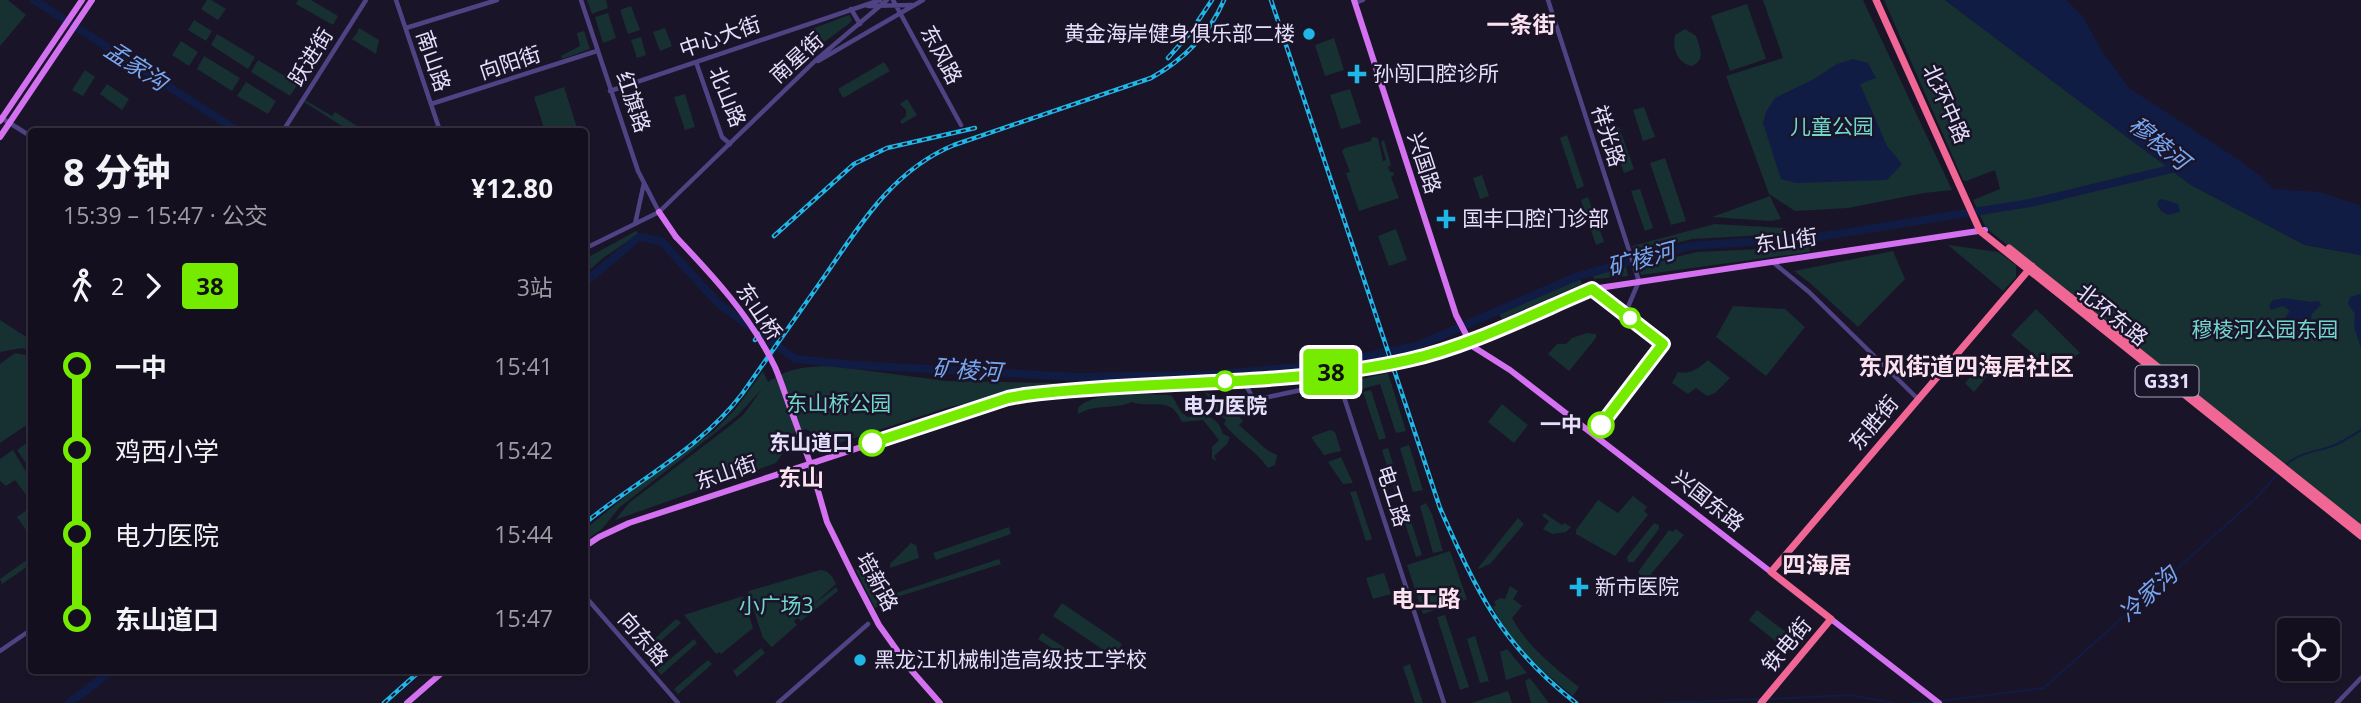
<!DOCTYPE html>
<html lang="zh">
<meta charset="utf-8">
<style>
:root{--surface:#140f1f;--page:#211d2c;--text:#f1f3f6;--muted:#9d9ca4;--line:#332f3d}
body{margin:0;font-family:"Open Sans","Noto Sans SC",sans-serif;background:var(--page);color:var(--text);height:100vh;display:flex;flex-direction:column;font-size:26px;white-space:nowrap}
*{box-sizing:border-box;margin:0}
p{font-size:23px;color:var(--muted)}
.icon{flex:none;width:38px;height:38px;fill:none;stroke:currentColor;stroke-width:2;stroke-linecap:round;stroke-linejoin:round}
.map{position:relative;flex:1;overflow:hidden}
.sheet{position:absolute;left:28px;top:128px;width:560px;height:546px;display:flex;flex-direction:column;background:var(--surface);border-radius:7px;box-shadow:0 2px 5px #0004,0 0 0 2px var(--line)}
.sheet>*{flex:none}
.badge{padding:0 14px;border-radius:5px;font-size:24px;line-height:46px}
.controls{position:absolute;left:2277px;top:618px;display:grid;gap:14px}
.controls a{display:grid;place-items:center;width:63px;height:63px;border-radius:7px;background:var(--surface);box-shadow:0 2px 5px #0004,0 0 0 2px var(--line);font-size:35px}
.map>.badge{position:absolute;translate:-50% -50%;box-shadow:0 0 0 4px #fff}
.legs{display:flex;align-items:center;gap:10px;height:77px;padding:0 35px;font-size:23px}
.legs p{margin-inline-start:auto}
.overview{display:flex;align-items:center;justify-content:space-between;height:119px;padding:0 35px}
h1{font-size:38px;font-weight:700;line-height:52px}
ul{padding:0 35px;list-style:none}
li{display:flex;align-items:center;gap:24px;height:84px;font-size:26px}
li i{display:grid;place-items:center;width:10px;height:100%;margin:0 9px;background:currentColor}
li i::after{content:'';width:18px;height:18px;margin:-9px;border:5px solid;border-radius:50%;background:var(--surface)}
li p{margin-inline-start:auto}
li:first-child i{background:linear-gradient(#0000 50%,currentColor 0)}
li:last-child i{background:linear-gradient(currentColor 50%,#0000 0)}
.map>svg:first-child{display:block}
</style>
<div class="map">
<svg width="2361" height="703" viewBox="0 0 2361 703">
<rect width="100%" height="100%" fill="#1a1429"/>
<!-- green -->
<path fill="#173032" d="M0 0H8L26 15 0 46Z
M207 0H211L226 9 218 20 201 9Z
M298 0H311L338 16 333 25 296 4Z
M587 0H606L608 8 592 14Z
M1763 0H1863L1952 190 1924 193 1848 208 1795 211 1769 194 1726 76 1783 58Z
M1884 0H1945L2191 185 2305 245 2361 255V527L1986 228 1973 200 2000 189 1995 170 1966 181 1963 180Z
M1747 4 1766 59 1730 71 1711 16Z
M631 6 640 30 628 34 620 10Z
M608 13 616 38 603 43 595 17Z
M849 15 852 20 850 23 816 48 809 30Z
M194 20 212 31 206 41 188 30Z
M359 28 379 40 376 54 352 39 357 33Z
M665 28 672 46 660 51 653 32Z
M1685 29 1696 36C1700 48 1706 60 1692 66 1678 64 1672 49 1675 35Z
M584 31 590 49 562 59 561 56 580 46 577 33Z
M217 34 255 57 248 69 211 45Z
M641 37 646 55 637 58 631 40Z
M1334 38 1344 70 1325 76 1315 45Z
M181 41 198 52 189 66 172 55Z
M204 56 240 78 232 91 197 69Z
M258 60 298 84 290 96 251 72Z
M884 62 890 71 843 98 838 89Z
M85 70 95 77 83 96 72 90Z
M246 82 276 101 268 114 237 96Z
M107 84 129 99 122 110 100 94Z
M564 87 578 131H545L534 97Z
M1350 89 1361 123 1341 129 1330 95Z
M685 94 695 127 685 130 674 97Z
M907 99 917 115 902 124 900 121 906 116V110L900 104Z
M305 100 332 116 335 112 365 131H350L304 102Z
M1644 107 1655 137 1643 141 1633 110Z
M1619 127 1634 169 1624 173 1609 130Z
M1567 135 1584 186 1577 189 1560 138Z
M1372 137 1378 138 1383 161 1386 160 1381 142 1384 140 1391 165 1388 167 1390 172H1393L1394 175 1391 177 1399 198 1359 211 1346 173 1350 172 1342 151 1345 148 1371 141Z
M1665 158 1686 221 1671 225 1650 163Z
M1482 175 1489 196 1480 199 1473 178Z
M1640 189 1653 228 1645 231 1631 191Z
M1770 196 1781 219 1771 221 1712 217Z
M1588 197 1604 242 1596 245 1581 200Z
M1715 224 1786 228 1787 234 1692 239 1635 254 1632 246Z
M1396 229 1407 260 1389 266 1378 236Z
M636 231 639 234 603 258 585 274V259Z
M1948 245 1998 252 2016 265V277L2003 291Z
M1809 247 1810 252 1641 275 1638 266 1697 252Z
M1893 251 1905 279 1858 327 1810 283 1794 271Z
M1626 267 1628 276 1594 279 1593 276Z
M1580 279 1582 284 1502 319 1499 314Z
M1733 306 1785 309 1805 327 1766 376 1716 337Z
M2036 309 2080 353 2054 372 2011 335Z
M0 320 31 340V351L22 348 0 352Z
M1587 333 1596 334V338L1569 371 1548 354 1557 344H1566L1572 338Z
M15 353 31 356V422L0 443V364Z
M1708 360 1730 378 1715 393 1707 396 1696 388 1688 394 1672 383 1678 372C1689 375 1700 368 1708 360Z
M831 366 947 381 1055 383 1056 385 949 407 839 443 826 441 806 429 791 434 790 443 776 463 615 520 629 503 731 425 744 414 762 389 738 415 620 507 602 529 585 541 584 530 631 492 715 430 737 407 763 371 768 382C791 367 805 367 831 366Z
M1979 367 1988 375 1974 392 1965 383Z
M1388 373 1406 431 1396 433 1380 384 1351 392 1348 382Z
M1371 390 1386 438 1379 440 1363 392Z
M1205 392C1216 395 1216 404 1228 407L1231 413H1236L1243 421 1239 425 1267 450 1277 455 1275 465 1268 468C1256 450 1237 441 1224 424L1226 420 1218 414Z
M1169 395 1172 396 1182 413 1188 417C1205 413 1218 416 1223 434L1230 437 1227 444 1214 456 1217 462 1212 458V447L1219 440 1203 420 1182 422C1180 418 1176 411 1172 408 1161 401 1144 407 1132 402 1113 410 1097 403 1078 414V408C1094 390 1145 395 1169 395Z
M1502 404 1528 425 1514 443 1488 422Z
M1330 430 1335 432 1341 451 1324 455 1311 437Z
M31 440 32 470 31 471 17 450Z
M1409 445 1423 490 1413 492 1400 448Z
M1388 448 1403 497 1397 498 1382 450Z
M13 450 31 480V493L27 496 15 480 6 486 0 481V459Z
M1341 457 1353 483 1343 484 1328 462Z
M1356 491 1372 539 1366 541 1350 492Z
M1633 496 1647 507 1644 511 1648 515 1615 556 1576 534V530L1598 500 1618 513Z
M1426 503 1432 514 1443 551 1433 553 1420 506Z
M1406 506 1422 555 1416 557 1400 508Z
M31 507V537L17 517Z
M1544 513 1562 525 1564 523 1571 527 1566 532 1553 534 1543 529 1549 521 1542 516Z
M1518 518 1524 524 1491 563 1479 569 1478 568Z
M1654 523 1659 525V529L1634 562H1628L1627 557Z
M1009 527 1011 534 936 560 933 553Z
M1676 529 1684 535 1651 574 1664 586 1657 593 1638 572 1669 530 1673 532Z
M911 543 916 545 919 558 890 568V564Z
M1450 551 1467 599 1423 614 1407 565Z
M31 557V564L2 584 0 579Z
M999 559 1001 564 897 597 896 593Z
M855 568C881 585 878 568 883 605L875 608Z
M820 570C830 571 832 576 836 584L813 605 836 587 838 591 801 621 798 618 794 621 797 625 772 647 763 638 748 593 749 591Z
M1384 573 1391 594 1373 599 1366 578Z
M1510 586 1518 591 1513 599 1522 606 1512 618C1527 646 1555 668 1579 687L1573 696C1541 670 1511 645 1493 607L1496 605 1494 602 1500 598 1505 599Z
M743 596 753 628 721 654 719 652 716 654 684 615Z
M1062 603 1122 644 1114 657 1053 616Z
M1757 610 1787 633 1778 643 1749 620Z
M1445 615 1469 687 1460 690 1437 617Z
M675 620H678L681 623 645 655 641 651Z
M1042 633 1065 648 1061 654 1038 639Z
M1475 636 1489 681 1480 683 1467 639Z
M694 639 697 643 661 675 657 670Z
M761 648 765 653 737 677 733 671Z
M1507 649 1527 673 1506 680 1500 652Z
M708 660 712 664 678 694 674 689Z
M1410 664 1423 703H1415L1403 667Z
M1530 678 1548 702V703H1531L1525 681Z
M1508 691 1512 703H1471Z"/>
<!-- water -->
<path fill="#111c45" d="M1945 0H2066L2083 17 2102 51 2129 88 2230 154 2258 174 2273 189 2319 192 2361 206V255L2305 245 2191 185Z
M1853 59 1868 63 1876 78 1860 84 1887 146 1902 164 1887 180 1796 183 1781 179 1763 123 1766 112 1775 98 1814 79 1837 64Z
M2162 199 2178 204 2180 212 2168 215 2161 211 2157 204 2158 201Z
M2359 294 2361 295V348L2354 327 2355 314 2348 304 2350 297Z
M2285 298 2311 302 2319 301 2321 305 2312 314 2310 325 2313 329 2312 333 2300 329C2292 332 2285 336 2277 332L2275 325 2285 318 2290 311 2283 306 2271 310 2269 305 2273 300Z"/>
<g fill="none" stroke-linecap="round" stroke-linejoin="round">
<!-- stream -->
<path stroke="#111c45" stroke-width="2" d="M2286 465C2300 451 2319 452 2335 445 2344 441 2353 435 2361 430
M1770 699 1851 695 1893 703
M1940 701 2044 688 2256 498 2278 474
M1661 703 1761 699
M1911 703 1935 702"/>
<!-- river -->
<path stroke="#111c45" stroke-width="8" d="M34 0 238 131
M584 283 639 237 661 241 719 304 795 359 854 365 1076 377 1207 375 1323 365 1417 346 1578 276 1690 246 1818 237 2030 203 2179 167
M69 703 113 670"/>
<!-- minor -->
<path stroke="#4f4383" stroke-width="4.5" d="M396 0 440 131
M581 0 638 171 659 212
M893 0 961 125
M1548 0 1639 281 1625 314
M1355 3 1363 0
M868 6 912 5
M851 9 860 24
M406 28 497 0
M818 61 923 0
M696 62 722 137 730 144
M610 91 880 0
M431 104 597 51
M0 117 32 137
M283 131 366 0
M635 224 644 183
M584 249 659 212 816 60 887 0
M1774 263 1809 292 1918 399
M1593 289 1663 344 1594 435
M1243 380 1254 400 1339 382 1444 703
M584 595 678 703
M0 651 32 629
M778 703 868 624
M2337 703 2361 678"/>
<!-- major -->
<path stroke="#d371f1" stroke-width="6" d="M1354 0 1456 315 1472 346 1510 370 1771 572
M0 121 82 0
M0 137 92 0
M659 212 676 237
M1592 289 1985 230
M794 418 810 463 827 522 855 579 879 625 911 670 940 703
M584 547 599 537 629 523 1008 399 1048 392 1253 379
M1831 619 1939 703
M407 703 445 670"/>
<!-- highway -->
<path stroke="#f06694" stroke-width="7" d="M1876 0 1980 231 2361 536
M2009 248 2361 529
M1761 703 1831 619 1771 572 2032 266"/>
<defs>
<path id="rail" d="M1271 0 1440 508C1477 592 1501 645 1576 703
M1168 58 1190 33 1212 0
M774 236 854 164 887 148 975 128
M755 340 764 327
M584 524C637 480 700 449 742 394 769 356 795 318 822 280 859 227 891 171 954 145L1151 78C1183 60 1209 35 1224 0
M384 703 421 670"/>
</defs>
<!-- rail casing -->
<use href="#rail" stroke="#1eb7e8" stroke-width="4.5"/>
<!-- rail -->
<use href="#rail" stroke="#1a1429" stroke-width="2" stroke-dasharray="5" stroke-linecap="butt"/>
<!-- major-bridge -->
<path stroke="#d371f1" stroke-width="6" d="M676 237C714 277 751 317 775 367 782 383 787 401 794 418
M1253 379C1305 375 1357 371 1407 360 1467 348 1535 313 1592 289"/>
</g>
<g fill="none" stroke-linecap="round" stroke-linejoin="round">
<defs>
<path id="line-1" d="M872 443 1008 398 1025 395C1152 379 1283 388 1408 360 1468 347 1535 313 1592 289L1663 344 1601 425"/>
</defs>
<!-- line-1 casing -->
<use href="#line-1" stroke="#fff" stroke-width="16"/>
<!-- line-1 -->
<use href="#line-1" stroke="#75eb00" stroke-width="10"/>
</g>
<!-- markers -->
<g fill="#1eb7e8" stroke="#1a1429" stroke-width="2.5">
<circle cx="1309" cy="34" r="7"/>
<path d="M1353.5 63.5h7v7h7v7h-7v7h-7v-7h-7v-7h7z"/>
<path d="M1442.5 208.5h7v7h7v7h-7v7h-7v-7h-7v-7h7z"/>
<path d="M1575.5 576.5h7v7h7v7h-7v7h-7v-7h-7v-7h7z"/>
<circle cx="860" cy="660" r="7"/>
</g>
<g fill="#fff" stroke="#75eb00" stroke-width="3.5">
<circle cx="1630" cy="318" r="9"/>
<circle cx="1225" cy="381" r="9"/>
<circle cx="1601" cy="425" r="12"/>
<circle cx="872" cy="443" r="12"/>
</g>
<g text-anchor="middle" stroke-width="5" stroke-linejoin="round" paint-order="stroke">
<!-- shield labels -->
<rect fill="#1a1429" stroke="#a9a2bd" stroke-width="2" x="2135.5" y="365.5" width="63" height="31" rx="5"/>
<g font-size="19" font-weight="bold" fill="#e6dffc">
<text x="2167" y="388">G331</text>
</g>
<!-- poi labels -->
<g font-size="21" fill="#e6dffc" stroke="#1a1429" text-anchor="start">
<text x="1295" y="41" text-anchor="end">黄金海岸健身俱乐部二楼</text>
<text x="1373" y="81">孙闯口腔诊所</text>
<text x="1462" y="226">国丰口腔门诊部</text>
<text x="1595" y="594">新市医院</text>
<text x="874" y="667">黑龙江机械制造高级技工学校</text>
</g>
<!-- street labels -->
<g font-size="21" fill="#e6dffc" stroke="#1a1429">
<text transform="translate(720 37) rotate(-19)" y="7">中心大街</text>
<text transform="translate(941 55) rotate(62)" y="7">东风路</text>
<text transform="translate(311 57) rotate(-58)" y="7">跃进街</text>
<text transform="translate(797 58) rotate(-42)" y="7">南星街</text>
<text transform="translate(433 61) rotate(71)" y="7">南山路</text>
<text transform="translate(510 63) rotate(-18)" y="7">向阳街</text>
<text transform="translate(727 97) rotate(68)" y="7">北山路</text>
<text transform="translate(633 102) rotate(71)" y="7">红旗路</text>
<text transform="translate(1946 104) rotate(66)" y="7">北环中路</text>
<text transform="translate(1608 136) rotate(72)" y="7">祥光路</text>
<text transform="translate(1424 163) rotate(72)" y="7">兴国路</text>
<text transform="translate(1786 241) rotate(-8)" y="7">东山街</text>
<text transform="translate(759 312) rotate(56)" y="7">东山桥</text>
<text transform="translate(2112 315) rotate(39)" y="7">北环东路</text>
<text transform="translate(1874 423) rotate(-50)" y="7">东胜街</text>
<text transform="translate(726 473) rotate(-19)" y="7">东山街</text>
<text transform="translate(1393 496) rotate(72)" y="7">电工路</text>
<text transform="translate(1708 501) rotate(38)" y="7">兴国东路</text>
<text transform="translate(877 582) rotate(62)" y="7">培新路</text>
<text transform="translate(643 639) rotate(49)" y="7">向东路</text>
<text transform="translate(1787 645) rotate(-50)" y="7">铁电街</text>
</g>
<!-- park labels -->
<g font-size="21" fill="#71d6cb" stroke="#1a1429">
<text x="1832" y="134">儿童公园</text>
<text x="2265" y="337">穆棱河公园东园</text>
<text x="839" y="411">东山桥公园</text>
<text x="776" y="613">小广场3</text>
</g>
<!-- stop labels -->
<g font-size="21" font-weight="bold" fill="#e6dffc" stroke="#1a1429" text-anchor="end">
<text x="1225" y="413" text-anchor="middle">电力医院</text>
<text x="1582" y="432">一中</text>
<text x="853" y="450">东山道口</text>
</g>
<!-- neighbourhood labels -->
<g font-size="23" font-weight="bold" fill="#fce1ee" stroke="#1a1429">
<text x="1521" y="33">一条街</text>
<text x="801" y="486">东山</text>
<text x="1817" y="573">四海居</text>
<text x="1426" y="607">电工路</text>
</g>
<!-- water labels -->
<g font-size="23" font-style="italic" fill="#77a7f1" stroke="#1a1429">
<text transform="translate(136 66) rotate(33)" y="8">孟家沟</text>
<text transform="translate(2159 143) rotate(39)" y="8">穆棱河</text>
<text transform="translate(1641 259) rotate(-15)" y="8">矿棱河</text>
<text transform="translate(967 370) rotate(4)" y="8">矿棱河</text>
<text transform="translate(2148 594) rotate(-42)" y="8">冷家沟</text>
</g>
<!-- quarter labels -->
<g font-size="24" font-weight="bold" fill="#fce1ee" stroke="#1a1429">
<text x="1966" y="375">东风街道四海居社区</text>
</g>
</g>
</svg>
<div class="controls">
<a><svg class="icon" aria-label="locate" viewBox="0 0 24 24"><circle cx="12" cy="12" r="6"/><path d="M12 2v4M12 18v4M2 12h4M18 12h4"/></svg></a>
</div>
<b class="badge" style="left:1331px;top:372px;background:#75eb00;color:#111">38</b>
<section class="sheet">
<div class="overview"><div><h1>8 分钟</h1><p>15:39 – 15:47 · 公交</p></div><b>¥12.80</b></div>
<div class="legs"><svg class="icon" aria-label="walk" viewBox="0 0 24 24"><circle cx="13" cy="4" r="2"/><path d="M13 8l-2 6 4 7M11 14l-3 7M7 12l3-4h3l4 4"/></svg>2<svg class="icon" aria-label="forward" viewBox="0 0 24 24"><path d="M9 5l7 7-7 7"/></svg><b class="badge" style="background:#75eb00;color:#111">38</b><p>3站</p></div>
<ul>
<li><i style="color:#75eb00"></i><b>一中</b><p>15:41</p></li>
<li><i style="color:#75eb00"></i><span>鸡西小学</span><p>15:42</p></li>
<li><i style="color:#75eb00"></i><span>电力医院</span><p>15:44</p></li>
<li><i style="color:#75eb00"></i><b>东山道口</b><p>15:47</p></li>
</ul>
</section>
</div>
